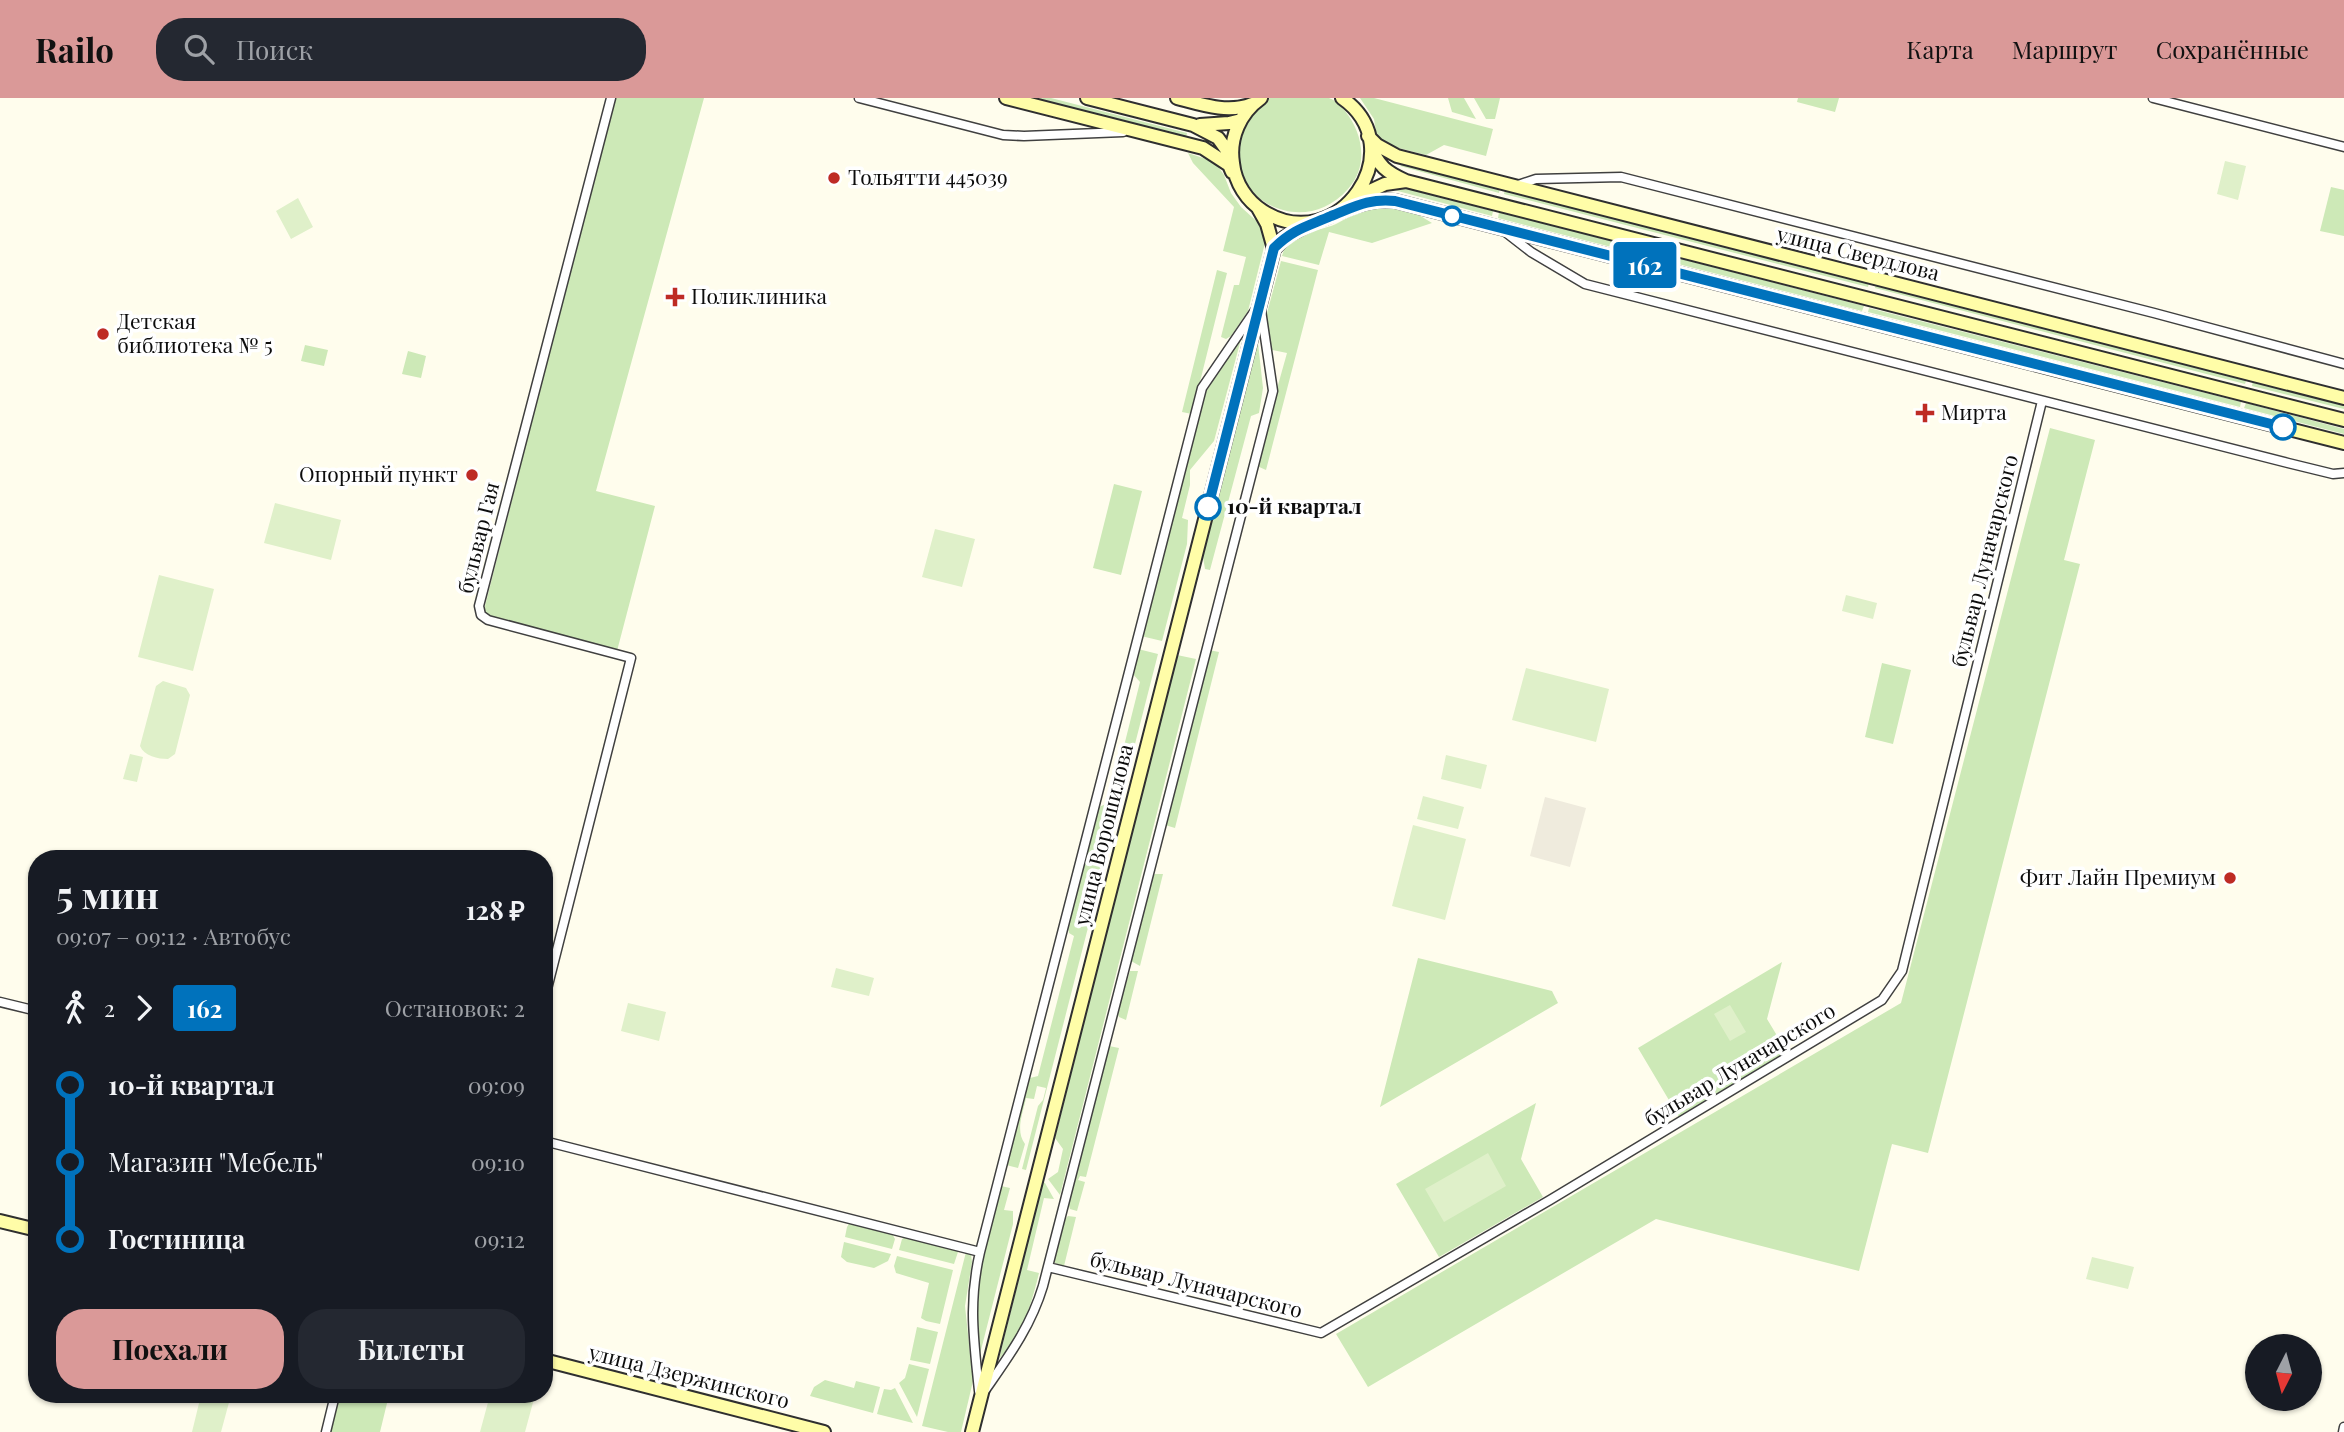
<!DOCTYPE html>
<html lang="ru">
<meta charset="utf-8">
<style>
:root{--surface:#171b24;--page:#242831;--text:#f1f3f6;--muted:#9ea1a6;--accent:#da9998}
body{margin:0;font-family:"Playfair Display",serif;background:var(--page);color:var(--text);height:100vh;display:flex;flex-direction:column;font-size:26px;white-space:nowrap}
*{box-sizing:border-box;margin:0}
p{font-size:23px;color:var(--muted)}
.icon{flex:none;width:38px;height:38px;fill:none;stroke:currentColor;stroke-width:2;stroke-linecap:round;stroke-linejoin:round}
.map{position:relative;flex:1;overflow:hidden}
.drawer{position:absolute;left:28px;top:752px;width:525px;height:553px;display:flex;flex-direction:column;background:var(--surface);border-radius:28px;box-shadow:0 2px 5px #0004}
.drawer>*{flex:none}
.badge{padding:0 14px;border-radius:5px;font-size:24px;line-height:46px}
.needle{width:46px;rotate:186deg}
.controls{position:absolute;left:2245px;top:1236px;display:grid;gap:14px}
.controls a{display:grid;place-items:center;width:77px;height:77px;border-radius:50%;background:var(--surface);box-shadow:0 2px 5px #0004;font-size:35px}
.map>.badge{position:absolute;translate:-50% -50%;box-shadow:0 0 0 4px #fff}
.legs{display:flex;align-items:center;gap:10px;height:77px;padding:0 28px;font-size:23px}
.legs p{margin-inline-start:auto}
.head{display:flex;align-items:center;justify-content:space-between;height:119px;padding:0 28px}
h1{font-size:38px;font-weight:700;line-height:52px}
.cta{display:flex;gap:14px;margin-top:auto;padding:14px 28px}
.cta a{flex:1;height:80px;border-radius:28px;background:var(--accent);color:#111;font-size:28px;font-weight:700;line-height:80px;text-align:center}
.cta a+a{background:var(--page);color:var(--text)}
ul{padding:0 28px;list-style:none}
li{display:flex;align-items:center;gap:24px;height:77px;font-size:26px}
li i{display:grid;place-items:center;width:10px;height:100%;margin:0 9px;background:currentColor}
li i::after{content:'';width:18px;height:18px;margin:-9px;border:5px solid;border-radius:50%;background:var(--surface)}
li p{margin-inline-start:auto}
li:first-child i{background:linear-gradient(#0000 50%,currentColor 0)}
li:last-child i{background:linear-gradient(currentColor 50%,#0000 0)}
header{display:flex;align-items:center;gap:42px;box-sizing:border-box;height:98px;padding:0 35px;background:var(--accent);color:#111}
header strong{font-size:33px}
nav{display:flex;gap:38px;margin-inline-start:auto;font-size:24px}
.search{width:490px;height:63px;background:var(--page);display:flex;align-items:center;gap:18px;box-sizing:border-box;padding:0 24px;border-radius:28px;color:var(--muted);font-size:26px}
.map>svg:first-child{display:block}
</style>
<header>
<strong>Railo</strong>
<div class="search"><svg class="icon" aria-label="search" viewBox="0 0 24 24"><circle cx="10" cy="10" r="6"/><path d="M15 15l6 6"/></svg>Поиск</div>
<nav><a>Карта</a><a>Маршрут</a><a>Сохранённые</a></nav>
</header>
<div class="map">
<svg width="2344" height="1334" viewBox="0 0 2344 1334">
<rect width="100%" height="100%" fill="#fffded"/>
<!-- green -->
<path fill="#cde9b7" d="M614 0H704L596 393 655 408 617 553 483 516Z
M1032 0H1051L1187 35 1186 40Z
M1270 0C1285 0 1315 0 1329 0 1335 2 1342 8 1345 13 1363 35 1369 68 1348 91 1299 147 1212 93 1244 26 1250 15 1259 5 1270 0Z
M1360 0H1374L1493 31 1486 58 1444 47 1426 57 1391 48 1382 43 1376 34 1374 21Z
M1448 0H1464L1476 21 1452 14Z
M1474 0H1500L1495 21H1486Z
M1798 0H1839L1835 14 1797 4Z
M1188 55 1215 64 1224 77 1231 95 1241 109 1262 128 1266 141 1248 213 1231 238 1226 241 1221 239 1234 187H1239L1246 159 1223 153 1234 109 1193 65Z
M1405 65 1500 89 1499 95 1400 68Z
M1398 88 1493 113 1492 118 1394 92V89Z
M2331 89 2344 92V138L2320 133Z
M1505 91 1869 184 1868 189 1504 96Z
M1377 105 1409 111 1432 125 1372 145 1329 134 1319 167 1282 158C1290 129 1314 136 1336 126 1350 119 1362 111 1377 105Z
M1499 114 1864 208 1862 213 1498 120Z
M1281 163 1318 172 1266 372 1257 368V362L1287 255 1268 251 1267 215Z
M1217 172 1227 175 1192 316 1182 314Z
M1876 185 2247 280 2245 286 1875 190Z
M1869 210 2241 304 2240 309 1868 214Z
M1241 241 1214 343 1190 372V387L1182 420 1188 422 1187 446 1162 543 1141 538 1205 295Z
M1258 245 1263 290 1259 315 1251 318 1210 472 1205 471 1203 459Z
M305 247 328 252 324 268 301 263Z
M408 253 426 258 421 280 402 276Z
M2253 282 2344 305V311L2252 288Z
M2246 305 2344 331V336L2244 310Z
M2050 330 2095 342 2064 462 2080 466 1928 1055 1892 1046 1859 1173 1656 1121 1368 1289 1336 1236 1901 905Z
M1114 386 1142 393 1121 477 1093 470Z
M1138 551 1158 556 1026 1072 1022 1071 1038 1008 1043 1002 1046 990 1037 988 1034 1001 1026 1000C1023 1015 1015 1033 1025 1046L1018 1070 1006 1067 1027 985 1030 980 1038 978 1074 838 1069 835 1068 830 1097 710 1110 704 1140 584 1132 575Z
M1209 552 1219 554 1175 730 1165 727Z
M1177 557 1196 561 1060 1097 1048 1081 1058 1074 1063 1051 1055 1040Z
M1882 565 1911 572 1893 646 1865 639Z
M1155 776H1163L1140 868 1131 863 1152 778Z
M1418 860 1552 893 1558 905 1380 1009Z
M1782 864 1767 921 1787 954 1679 1019 1638 950Z
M1130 873H1138L1126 922 1119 919 1117 915Z
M1109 948 1119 950 1086 1079 1080 1078 1078 1082 1085 1084 1077 1113 1070 1111 1068 1105Z
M1536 1005 1521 1061 1543 1099 1439 1159 1396 1086Z
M1043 1084 1045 1085 1054 1101 1044 1100 1027 1172 1039 1175C1030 1211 1024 1232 999 1261Z
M1001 1088 1010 1090 1004 1112 1013 1113V1126L980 1256 976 1219 979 1178Z
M1068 1118 1076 1119 1064 1168 1055 1165 1054 1160 1064 1122Z
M850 1124 891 1134 895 1141 892 1151 845 1139 847 1129Z
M907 1138 959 1151 954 1166 899 1152 902 1141Z
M844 1144 891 1156 888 1163 874 1170 847 1164 841 1159Z
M966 1154 971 1157 972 1164 965 1208 973 1283 961 1334H948L922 1328Z
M897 1158 953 1172 940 1226 926 1223 921 1220 929 1185 896 1175 894 1168Z
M917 1229 938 1234 930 1266 910 1262Z
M909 1266 929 1271 917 1319 899 1285 905 1280Z
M825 1282 854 1290 856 1283 880 1289 873 1315 810 1298 814 1289Z
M895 1290 913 1325 877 1316 884 1291 891 1292Z
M340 1297H389L380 1334H331Z"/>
<!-- pitch -->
<path fill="#dff0c9" d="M2225 63 2246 68 2238 102 2217 96Z
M298 100 313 129 291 141 276 113Z
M275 405 341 422 331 462 264 445Z
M935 431 975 441 962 489 922 479Z
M159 477 214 491 193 573 138 559Z
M1846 497 1877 505 1873 521 1842 513Z
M1526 570 1609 591 1596 644 1512 622Z
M163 583 186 590 190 597 175 656 168 661C158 661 144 658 140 648L156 588Z
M130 656 143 659 137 684 123 681Z
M1446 657 1487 667 1481 691 1441 681Z
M1423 698 1464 709 1458 731 1417 721Z
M1413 727 1466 741 1445 822 1392 808Z
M836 870 874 880 869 898 831 889Z
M628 905 666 914 659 943 621 933Z
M1730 907 1746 934 1730 943 1714 916Z
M1488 1055 1506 1088 1444 1124 1425 1091Z
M2092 1159 2134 1169 2128 1191 2086 1181Z
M201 1297H231L221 1334H192Z
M490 1297H535L525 1334H480Z"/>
<!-- plaza -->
<path fill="#efebdd" d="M1545 699 1586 710 1570 769 1530 758Z"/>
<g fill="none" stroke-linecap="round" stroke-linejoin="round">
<defs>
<path id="minor" d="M859 0 1003 37 1024 38 1123 34
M2153 0 2344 49
M1518 87 1536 81 1621 79 2154 215 2344 266
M1504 133 1531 154 1585 186 2288 365 2333 376 2344 375
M544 903 631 560 488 522 481 517 479 508 611 0
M0 904 37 913
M544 1043 980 1154
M1048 1169 1321 1235 1550 1102 1882 902 1902 873 2042 303
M986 1291C1009 1258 1031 1228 1043 1188L1273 293 1261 212
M979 1293C974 1242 968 1205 980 1154L1202 290 1256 211
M326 1334 335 1297
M2343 1334 2344 1329"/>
<path id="secondary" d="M1006 0 1203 50 1229 67 1232 74
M1087 0 1193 27 1218 40 1231 58
M1177 0C1200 6 1228 16 1252 6
M1261 0C1240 15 1229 40 1233 65 1235 85 1247 103 1263 113 1339 161 1414 50 1342 0
M1200 27 1229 25 1241 22
M1368 38 1377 47 1397 58 2344 300
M1371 47C1377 68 1388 75 1406 83L2344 322
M1357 99 1385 86 1406 83
M1340 114C1359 106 1374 101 1395 103L2344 345
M1274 151 1285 139 1308 127
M0 1123 37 1132
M544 1262 824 1334
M972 1334 1274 151 1267 126 1258 110"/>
</defs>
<!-- minor casing -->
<use href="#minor" stroke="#404040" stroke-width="11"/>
<!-- secondary casing -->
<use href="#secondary" stroke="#2f2f2f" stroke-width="16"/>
<!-- minor -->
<use href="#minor" stroke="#fff" stroke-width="8"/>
<!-- secondary -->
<use href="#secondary" stroke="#fffda8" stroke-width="12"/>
</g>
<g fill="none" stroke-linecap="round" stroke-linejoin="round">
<defs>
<path id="line-1" d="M1208 409 1274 150C1293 131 1308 128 1331 118 1354 109 1370 100 1395 103L2283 329"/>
</defs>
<!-- line-1 casing -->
<use href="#line-1" stroke="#fff" stroke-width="16"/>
<!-- line-1 -->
<use href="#line-1" stroke="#0072bc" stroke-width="10"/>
</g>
<!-- markers -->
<g fill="#be2b25" stroke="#fff" stroke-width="2.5">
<circle cx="834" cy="80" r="7"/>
<path d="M671.5 188.5h7v7h7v7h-7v7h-7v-7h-7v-7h7z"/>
<circle cx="103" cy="236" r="7"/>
<path d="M1921.5 304.5h7v7h7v7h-7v7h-7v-7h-7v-7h7z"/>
<circle cx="472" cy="377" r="7"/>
<circle cx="2230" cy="780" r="7"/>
</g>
<g fill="#fff" stroke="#0072bc" stroke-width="3.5">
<circle cx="1452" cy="118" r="9"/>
<circle cx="2283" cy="329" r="12"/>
<circle cx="1208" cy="409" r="12"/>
</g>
<g text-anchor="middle" stroke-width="7" stroke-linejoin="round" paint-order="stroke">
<!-- poi labels -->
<g font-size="21" fill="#0d0d0d" stroke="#fff" text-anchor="start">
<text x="848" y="87">Тольятти 445039</text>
<text x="691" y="206">Поликлиника</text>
<text x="117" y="231">Детская<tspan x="117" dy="24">библиотека № 5</tspan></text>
<text x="1941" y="322">Мирта</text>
<text x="458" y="384" text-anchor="end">Опорный пункт</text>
<text x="2216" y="787" text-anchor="end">Фит Лайн Премиум</text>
</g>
<!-- street labels -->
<g font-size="21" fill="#0d0d0d" stroke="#fff">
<text transform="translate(1858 156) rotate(14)" y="7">улица Свердлова</text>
<text transform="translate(479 440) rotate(-76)" y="7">бульвар Гая</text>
<text transform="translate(1985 463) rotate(-76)" y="7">бульвар Луначарского</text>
<text transform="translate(1104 737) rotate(-76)" y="7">улица Ворошилова</text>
<text transform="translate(1740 967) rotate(-31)" y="7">бульвар Луначарского</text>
<text transform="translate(1196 1187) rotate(14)" y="7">бульвар Луначарского</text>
<text transform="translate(689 1279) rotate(14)" y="7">улица Дзержинского</text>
</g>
<!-- stop labels -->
<g font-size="21" font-weight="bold" fill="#0d0d0d" stroke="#fff" text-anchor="start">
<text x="1227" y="416">10-й квартал</text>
</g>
</g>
</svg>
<div class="controls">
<a><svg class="needle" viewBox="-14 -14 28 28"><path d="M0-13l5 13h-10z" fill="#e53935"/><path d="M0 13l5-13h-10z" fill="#9ea1a6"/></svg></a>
</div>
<b class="badge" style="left:1645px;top:167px;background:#0072bc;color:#fff">162</b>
<section class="drawer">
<div class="head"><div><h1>5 мин</h1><p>09:07 – 09:12 · Автобус</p></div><b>128 ₽</b></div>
<div class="legs"><svg class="icon" aria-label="walk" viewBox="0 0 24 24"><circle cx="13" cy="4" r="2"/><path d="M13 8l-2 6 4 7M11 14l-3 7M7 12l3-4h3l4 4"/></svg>2<svg class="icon" aria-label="forward" viewBox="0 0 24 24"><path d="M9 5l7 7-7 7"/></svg><b class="badge" style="background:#0072bc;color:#fff">162</b><p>Остановок: 2</p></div>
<ul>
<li><i style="color:#0072bc"></i><b>10-й квартал</b><p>09:09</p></li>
<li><i style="color:#0072bc"></i><span>Магазин &quot;Мебель&quot;</span><p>09:10</p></li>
<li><i style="color:#0072bc"></i><b>Гостиница</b><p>09:12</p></li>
</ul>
<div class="cta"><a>Поехали</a><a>Билеты</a></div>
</section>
</div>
